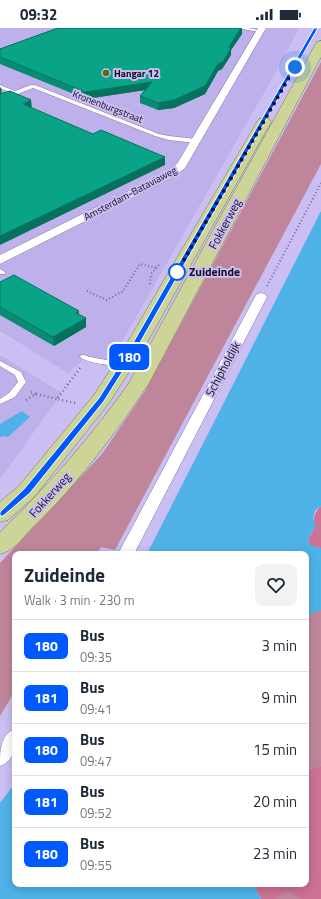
<!DOCTYPE html>
<meta charset="utf-8">
<style>
:root{--surface:#fff;--page:#f2f2f3;--text:#1f2937;--muted:#747a83;--line:#e0e1e3}
body{margin:0;font-family:"Titillium Web",sans-serif;background:var(--page);color:var(--text);height:100vh;display:flex;flex-direction:column;font-size:15px;white-space:nowrap}
*{box-sizing:border-box;margin:0}
p{font-size:13px;color:var(--muted)}
.icon{flex:none;width:22px;height:22px;fill:none;stroke:currentColor;stroke-width:2;stroke-linecap:round;stroke-linejoin:round}
.map{position:relative;flex:1;overflow:hidden}
.side{position:absolute;left:12px;top:523px;width:297px;height:336px;display:flex;flex-direction:column;background:var(--surface);border-radius:8px;box-shadow:0 2px 10px #0003}
.side>*{flex:none}
.badge{padding:0 8px;border-radius:6px;font-size:14px;line-height:26px}
.you{position:absolute;width:20px;height:20px;margin:-10px;border:3px solid #fff;border-radius:50%;background:#1a73e8;box-shadow:0 0 0 6px #1a73e833}
.map>.badge{position:absolute;translate:-50% -50%;box-shadow:0 0 0 2px #fff}
.round{display:grid;place-items:center;flex:none;width:42px;height:42px;border-radius:8px;background:var(--page)}
.head{display:flex;align-items:center;justify-content:space-between;height:68px;padding:0 12px}
h1{font-size:19px;font-weight:700;line-height:30px}
ul{padding:0;list-style:none}
li{display:flex;align-items:center;gap:12px;height:52px;padding:0 12px;border-top:1px solid var(--line)}
li div{flex:1}
li b{display:block;font-size:15px}
li em{font-style:normal}
li .badge{min-width:44px;font-weight:700;text-align:center}
.status{display:flex;justify-content:space-between;align-items:center;height:28px;padding:0 20px;background:var(--surface);direction:ltr}
.status svg{height:11px;fill:currentColor}
.map>svg:first-child{display:block}
</style>
<div class="status"><b>09:32</b><svg viewBox="0 0 49 12"><path d="M0 12V9h3v3zM5 12V6h3v6zM10 12V3h3v9zM15 12V0h3v12zM26 1h20v11H26zM47 4h2v5h-2z"/></svg></div>
<div class="map">
<svg width="321" height="871" viewBox="0 0 321 871">
<rect width="100%" height="100%" fill="#cabef2"/>
<!-- built -->
<path fill="#beb1eb" d="M0 0H299L280 37 107 340 86 329 68 345 0 303Z
M0 327 62 365 0 451Z"/>
<!-- green -->
<path fill="#bf869b" d="M321 34V136L115 522 101 519 97 526H15V663L0 688V535L102 426 145 363Z
M321 478V871H262L306 856V526Z"/>
<!-- forest -->
<path fill="#cb7296" d="M321 478V520L310 517 308 511 313 504C313 493 313 486 321 478Z
M321 738V871H301L290 864 283 865 275 871H261L253 856H306V744Z"/>
<!-- water -->
<path fill="#4fb2e6" d="M321 183V478L315 483 313 491 316 498 308 511 310 517 321 520V582L306 588V526H147Z
M22 383 30 389 8 409 2 408 0 410V396Z
M15 755V856H253L261 871H0V775Z"/>
<g fill="none" stroke-linecap="round" stroke-linejoin="round">
<defs>
<path id="service" d="M235 0H248L263 3 261 4Z
M0 57 15 63 31 57H35L159 106 169 108 196 111 199 113 196 115 169 112 155 108 33 60 0 73V69L11 65 0 60Z
M0 241 5 244V246H0Z
M81 327H84L90 329 123 335 127 337 123 339C112 337 88 336 80 329Z
M0 333 21 344 26 354 15 369 0 376V371L9 365 18 354 15 347 0 338Z"/>
<path id="minor" d="M258 0H266L185 140 173 149 0 236V227L165 145 177 136Z
M261 265 265 266 267 269 134 526H118L255 269 257 266Z
M15 701C15 716 17 732 0 738 0 723 0 707 15 701Z"/>
<path id="primary" d="M321 13V29L149 355C114 408 76 458 30 502 21 512 13 523 0 526V504C48 458 91 409 129 355L315 17 317 14Z
M264 90 269 91 271 94 140 327 109 375 35 468 8 492 0 494V474L19 458 94 367 120 327 257 94 259 91Z"/>
</defs>
<!-- service casing -->
<use href="#service" stroke="#8176a6" stroke-width="1"/>
<!-- minor casing -->
<use href="#minor" stroke="#8176a6" stroke-width="1"/>
<!-- primary casing -->
<use href="#primary" stroke="#767d42" stroke-width="1"/>
<!-- path-far1 -->
<path stroke="#71698d" stroke-width="2" stroke-dasharray="1 2.5" stroke-linecap="butt" d="M150 256 151 246 159 237
M267 258 321 155
M87 263 107 272 123 263 140 236 157 240"/>
<!-- path -->
<path stroke="#71698d" stroke-width="2.5" stroke-dasharray="1 3" stroke-linecap="butt" d="M36 366 57 371
M26 372 36 366 31 364
M75 375 57 371 80 340"/>
<!-- service -->
<use href="#service" fill="#fff" fill-rule="evenodd"/>
<!-- minor -->
<use href="#minor" fill="#fff" fill-rule="evenodd"/>
<!-- primary -->
<use href="#primary" fill="#cdd498" fill-rule="evenodd"/>
</g>
<!-- wall -->
<path fill="#088c74" d="M58 0H242V6L231 22V27L222 41 218 43 205 66 174 80 158 82 140 75V68L145 62 86 71 0 36V21Z
M0 254 79 283V286L86 299 54 318 0 287Z"/>
<!-- shaded-wall -->
<path fill="#06725e" d="M241 0H242V6L231 22V27L222 41 218 43 205 66 174 80 158 82V75L229 19Z
M152 54V61L86 71 85 64Z
M1 59 2 67 0 68V60Z
M31 72 32 80 23 76Z
M165 129V137L0 217V208Z
M86 290V299L54 318 53 309Z"/>
<!-- building -->
<path fill="#09a387" stroke="#06725e" d="M58 0H241L229 19 231 20 223 34 218 36 205 58 174 72 158 75 140 68 152 54 85 64 0 29V21Z
M10 63 31 72 23 76 93 106 101 102 165 129 0 208V66Z
M14 247 79 283 76 285 86 290 53 309 0 279V254Z"/>
<!-- line -->
<path fill="#0059ff" stroke="#fff" d="M314 0H318L133 327 104 373 30 465 3 488H0V484L24 461 99 370 126 327Z"/>
<g fill="none" stroke-linecap="round" stroke-linejoin="round">
<!-- walk -->
<path stroke="#151123" stroke-width="4" stroke-dasharray="0 7.2" d="M177 244 295 39"/>
</g>
<!-- markers -->
<circle fill="#60680a" stroke="#cabef2" stroke-width="1.5" cx="106" cy="45" r="4"/>
<circle fill="#fff" stroke="#0059ff" stroke-width="2" cx="177" cy="244" r="8"/>
<g text-anchor="middle" stroke-width="4" stroke-linejoin="round" paint-order="stroke">
<!-- far-poi labels -->
<g font-size="10" font-weight="bold" fill="#151123" stroke="#cabef2" text-anchor="start">
<text x="114" y="49">Hangar 12</text>
</g>
<!-- far-street labels -->
<g font-size="10" fill="#151123" stroke="#cabef2">
<text transform="translate(108 78) rotate(21)" y="4">Kronenburgstraat</text>
<text transform="translate(130 165) rotate(-28)" y="4">Amsterdam-Bataviaweg</text>
</g>
<!-- street labels -->
<g font-size="12" fill="#151123" stroke="#cabef2">
<text transform="translate(225 196) rotate(-62)" y="4">Fokkerweg</text>
<text transform="translate(223 341) rotate(-62)" y="4">Schipholdijk</text>
<text transform="translate(50 467) rotate(-48)" y="4">Fokkerweg</text>
</g>
<!-- stop labels -->
<g font-size="12" font-weight="bold" fill="#151123" stroke="#cabef2" text-anchor="start">
<text x="189" y="248">Zuideinde</text>
</g>
</g>
</svg>
<div class="you" style="left:295px;top:39px"></div>
<b class="badge" style="left:129px;top:329px;background:#0059ff;color:#fff">180</b>
<section class="side">
<div class="head"><div><h1>Zuideinde</h1><p>Walk · 3 min · 230 m</p></div><a class="round"><svg class="icon" aria-label="heart" viewBox="0 0 24 24"><path d="M12 20l-8-8c-3-5 5-10 8-4 3-6 11-1 8 4z"/></svg></a></div>
<ul>
<li><span class="badge" style="background:#0059ff;color:#fff">180</span><div><b>Bus</b><p>09:35</p></div><em>3 min</em></li>
<li><span class="badge" style="background:#0059ff;color:#fff">181</span><div><b>Bus</b><p>09:41</p></div><em>9 min</em></li>
<li><span class="badge" style="background:#0059ff;color:#fff">180</span><div><b>Bus</b><p>09:47</p></div><em>15 min</em></li>
<li><span class="badge" style="background:#0059ff;color:#fff">181</span><div><b>Bus</b><p>09:52</p></div><em>20 min</em></li>
<li><span class="badge" style="background:#0059ff;color:#fff">180</span><div><b>Bus</b><p>09:55</p></div><em>23 min</em></li>
</ul>
</section>
</div>
